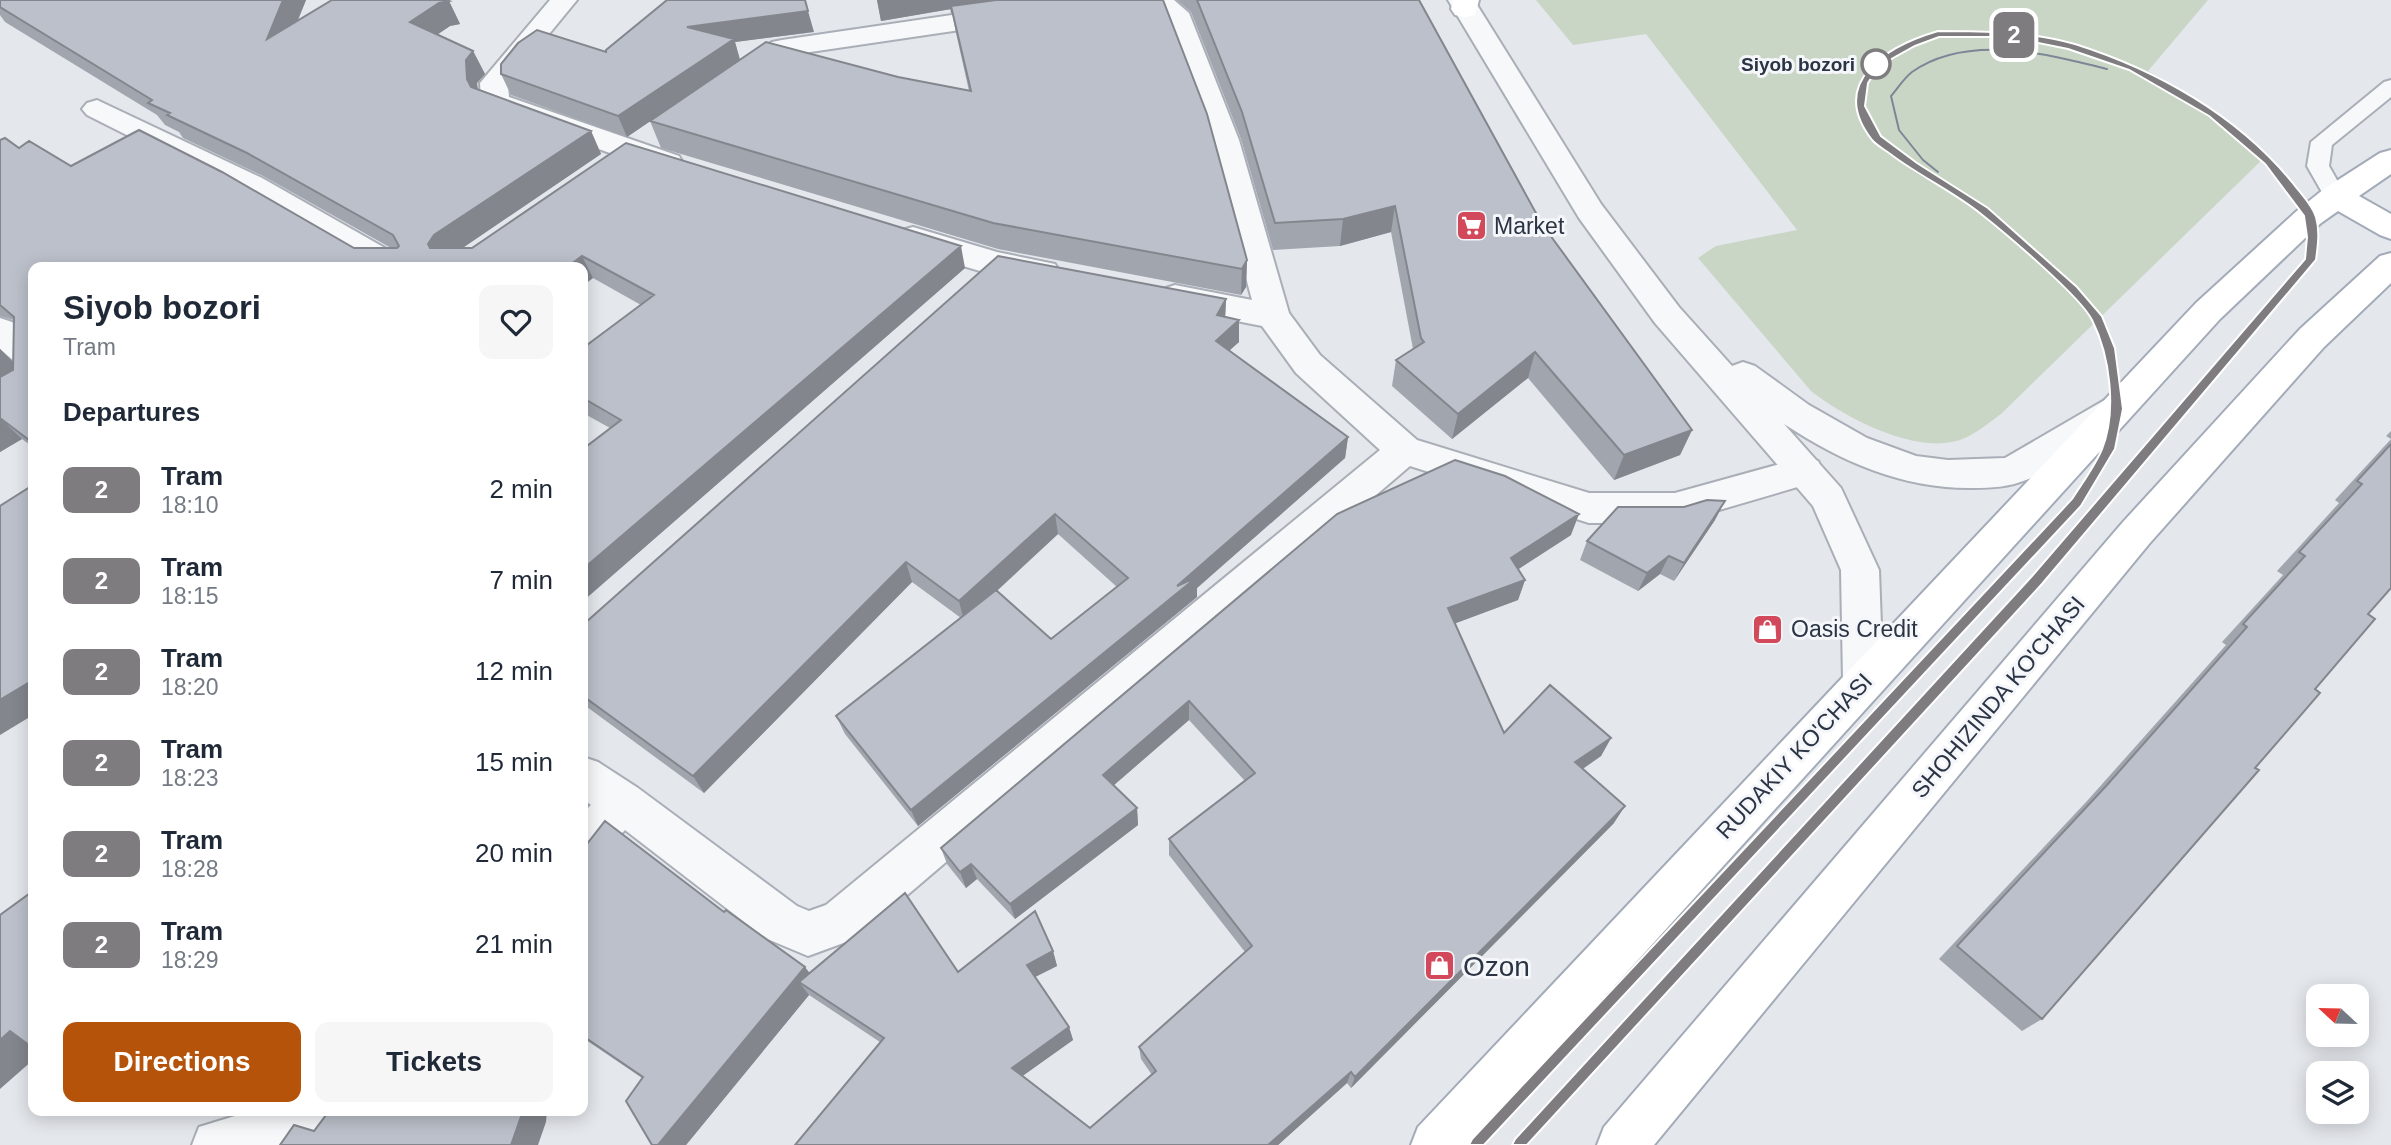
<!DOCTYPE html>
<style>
:root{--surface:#fff;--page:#f6f6f7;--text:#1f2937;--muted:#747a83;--accent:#b45309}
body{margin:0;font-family:Arial,sans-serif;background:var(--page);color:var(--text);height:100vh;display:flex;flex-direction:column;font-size:26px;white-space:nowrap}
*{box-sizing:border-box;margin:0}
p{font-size:23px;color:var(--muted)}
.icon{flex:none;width:38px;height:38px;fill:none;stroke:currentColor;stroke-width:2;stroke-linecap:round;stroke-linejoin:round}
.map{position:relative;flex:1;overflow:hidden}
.drawer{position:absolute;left:28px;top:262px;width:560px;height:854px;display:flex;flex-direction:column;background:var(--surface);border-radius:14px;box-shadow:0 4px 18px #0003}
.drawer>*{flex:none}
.badge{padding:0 14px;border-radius:10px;font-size:24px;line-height:46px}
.needle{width:46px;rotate:292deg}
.buttons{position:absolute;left:2306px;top:984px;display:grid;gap:14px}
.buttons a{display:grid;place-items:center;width:63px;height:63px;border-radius:14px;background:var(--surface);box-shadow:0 4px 18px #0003;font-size:35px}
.map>.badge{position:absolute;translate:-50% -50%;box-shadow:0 0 0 4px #fff}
h2{padding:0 35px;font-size:26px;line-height:63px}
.round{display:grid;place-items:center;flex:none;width:74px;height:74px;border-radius:14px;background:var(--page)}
.overview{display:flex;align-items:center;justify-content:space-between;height:119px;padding:0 35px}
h1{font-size:33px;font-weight:700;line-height:52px}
.button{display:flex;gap:14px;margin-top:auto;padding:14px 35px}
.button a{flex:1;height:80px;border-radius:14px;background:var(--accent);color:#fff;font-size:28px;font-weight:700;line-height:80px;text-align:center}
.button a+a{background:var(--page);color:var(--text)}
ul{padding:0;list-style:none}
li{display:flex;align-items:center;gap:21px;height:91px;padding:0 35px}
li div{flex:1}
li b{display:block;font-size:26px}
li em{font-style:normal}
li .badge{min-width:77px;font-weight:700;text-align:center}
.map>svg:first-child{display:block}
</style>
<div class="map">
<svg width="2391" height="1145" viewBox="0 0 2391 1145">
<rect width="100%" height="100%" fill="#e4e7ec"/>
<!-- green -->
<path fill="#c9d6c5" d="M1536 0H2208L2148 71C2194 96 2230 118 2268 154L2001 414C1990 422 1978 432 1965 438 1921 458 1845 418 1811 391L1698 258 1716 246 1797 230 1646 34 1573 45Z"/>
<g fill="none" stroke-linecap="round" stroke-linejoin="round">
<defs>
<path id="service" d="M2391 80V97L2332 145 2329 166 2346 196 2343 201 2335 203 2327 201 2307 166 2311 142 2384 82Z"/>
<path id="minor" d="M550 0H577L508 84 509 97 679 156 683 163 679 170 668 173 657 170 485 108 481 102 480 83Z
M1054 0H1122L1119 6 1109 8 790 55C772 67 754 84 733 79L729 73 733 67 772 42 782 40Z
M1135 0H1174L1189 13 1239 140 1289 313 1320 355 1417 440 1589 493H1675L1805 457 1818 461 1823 471 1818 481 1675 523H1589L1410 466 857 938 808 956 765 938 625 830 599 858 583 863V813L591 805 583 799V757L598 762 638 788 797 906 809 911 826 905 1380 450 1296 373 1262 326 1175 309 1163 305 1159 297 1163 289 1175 285 1252 300 1209 140 1163 17 1150 9 1138 6Z
M97 100 262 178 406 260 411 268H370L240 192 87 115 82 109 87 103Z
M913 227 997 252 1055 264 1060 272 1055 280C1021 290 938 257 902 246L897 238 902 230Z
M0 318 12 322 33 339V370L21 367 0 349Z
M251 1111H332L324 1128 295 1145H192L199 1127Z"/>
<path id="tertiary" d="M1448 0H1474L1601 204 1679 307 1732 366 1743 362 1755 366 1809 405 1867 438 1916 456 1948 460 2005 458 2103 401 2115 397 2127 401 2133 410 2127 419C2095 440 2063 466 2026 480 2009 487 1992 488 1973 488 1903 489 1842 462 1784 424L1841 488 1879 570 1883 681 1877 693 1863 699 1849 693 1843 681 1841 570 1813 506 1655 323 1579 218Z"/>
<path id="secondary" d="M1453 0H1479L1475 15 1465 17 1455 15 1451 9Z"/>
<path id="primary" d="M2391 150V174L2359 196 2391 214V239L2380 235 2338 211 2321 223 2220 319 1470 1145H1411L1418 1127 2196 303 2299 209 2324 189 2380 153Z
M2391 253V283L2324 347 2149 544 1654 1145H1597L1604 1127 2123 522 2300 329 2380 256Z"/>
</defs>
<!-- service casing -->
<use href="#service" stroke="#a9aeb7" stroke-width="4"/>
<!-- minor casing -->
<use href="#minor" stroke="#a9aeb7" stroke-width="4"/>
<!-- tertiary casing -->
<use href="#tertiary" stroke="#a9aeb7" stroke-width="4"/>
<!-- secondary casing -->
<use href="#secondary" stroke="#a9aeb7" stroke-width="4"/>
<!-- primary casing -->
<use href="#primary" stroke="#a3abb8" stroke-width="4"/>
<!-- service -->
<use href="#service" fill="#f7f8fa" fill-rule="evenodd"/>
<!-- minor -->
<use href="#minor" fill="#f7f8fa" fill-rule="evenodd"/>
<!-- tertiary -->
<use href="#tertiary" fill="#f7f8fa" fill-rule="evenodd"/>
<!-- secondary -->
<use href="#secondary" fill="#fff" fill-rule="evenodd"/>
<!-- primary -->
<use href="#primary" fill="#fff" fill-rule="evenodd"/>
<!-- tram -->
<path stroke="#7d8696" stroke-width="2" d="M1938 172 1923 160 1899 130 1891 96C1898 88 1904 78 1912 72 1967 33 2048 54 2107 69
M1478 1145 2077 503 2108 449 2117 409 2109 348 2096 316 2073 290 1979 206
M1521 1145 1853 777 2021 598 2310 260C2317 208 2298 196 2265 160 2232 124 2189 96 2145 75 2091 50 1999 26 1940 34 1916 37 1882 57 1868 77 1856 95 1864 124 1878 140 1905 171 1949 189 1984 210"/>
</g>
<!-- wall -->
<path fill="#a1a5ae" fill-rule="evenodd" d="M0 0H306L298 20 449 1 460 24 450 26 438 34 473 51 485 74 477 83 478 89 591 131 601 154 462 248 965 268 583 601V449L610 428 583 413V348L641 305 593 278 33 268V447L22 439 0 452V349L13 362 14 320 0 316V140L19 148 71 166 354 248H391L263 176 183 138 179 132 165 125 157 115 5 22 0 15Z
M877 0H1163L1247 260 1246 287 1241 295 998 249 661 148 650 121 715 77 627 137 511 95 501 74 606 52 814 32 735 42 740 60 898 77 969 91 956 33 952 12 951 13V9L881 21Z
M1177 0H1419L1542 224 1692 430 1680 455 1614 480 1528 378 1452 439 1392 386 1396 360 1413 349 1391 232 1340 246 1273 250 1241 139 1191 12Z
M1226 299 1225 317 1239 342 1229 351 1348 437 1345 458 1197 588V597L918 826 845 734 836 716 961 618 912 582 704 793 583 704V623ZM1058 534 1117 587 1051 639 997 591Z
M2391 431V439L2386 436Z
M2391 439V588L2368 614 2315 689 2255 768 2042 1019 2022 1031 1939 959 2087 801 2226 645 2222 642 2283 575 2277 571 2339 503 2335 500Z
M1337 514 1571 535 1518 569 1525 580 1518 600 1455 623 1504 733 1611 738 1601 756 1583 769 1614 823 1351 1088 1347 1083 1278 1145H795L880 1042 809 995 686 1145H652L642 1078 583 1038V849L724 912 810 973 958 972 1053 951 1057 966 1035 977 1069 1027 1073 1040 1022 1076 1090 1128 1152 1075 1141 1059 1139 1047 1245 952 1169 855V839L1245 781 1189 720 1114 785 1137 808 1138 825 1015 919 977 879 966 888 947 864 941 848Z
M1715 520 1674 581 1660 574 1638 591 1580 560 1587 541Z"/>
<!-- shaded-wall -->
<path fill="#83868d" d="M283 0H306L281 61 267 39Z
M877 0H949L951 9 881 21Z
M949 0H1036L951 13Z
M449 1 460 24 450 26 422 45 410 22 439 3Z
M808 11 814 32 735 42 740 60 627 137 618 116 687 27Z
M473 51 485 74 477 83 478 102 467 79 466 60Z
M591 131 601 154 448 258 442 267 428 244 434 235Z
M1395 206 1391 232 1340 246 1343 219Z
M961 246 965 268 583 601V569Z
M582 256 593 278 583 286V268H566Z
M1247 260 1246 287 1241 295 1242 269Z
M1226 299 1225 322 1217 315Z
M1239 320V342L1215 363 1216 341Z
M0 349 18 367 0 377Z
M1535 352 1528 378 1452 439 1458 414Z
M0 418 22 439 0 452Z
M1692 430 1680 455 1614 480 1624 455Z
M1348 437 1345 458 1197 588V597L918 826 911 810 1177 586Z
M1725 501 1715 520 1674 581 1684 563Z
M1055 514 1058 534 964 621 959 601Z
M1579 514 1571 535 1505 578 1511 558Z
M1669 556 1660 574 1638 591 1647 573Z
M906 562 912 582 704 793 693 776Z
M1525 580 1518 600 1443 628 1448 608Z
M33 680V715L0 735V700Z
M1189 701V720L1106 792 1103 775Z
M1611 738 1601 756 1566 780 1575 762Z
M1625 806 1614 823 1351 1088 1355 1077Z
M1137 808 1138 825 1015 919 1010 904Z
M971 864 977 879 966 888 960 872Z
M1053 951 1057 966 1031 979 1027 965Z
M805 967 818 984 799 982 809 995 686 1145H658Z
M1069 1027 1073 1040 1017 1080 1012 1068Z
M10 1031 33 1040V1060L0 1089V1040Z
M1351 1072 1347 1083 1278 1145H1268Z
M523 1111H547L546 1122 538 1145H511Z"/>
<!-- building -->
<path fill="#bbc0ca" stroke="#83868d" stroke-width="2" d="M0 0H283L267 39 332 0H446L449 1 439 3 410 22 473 51 466 60 467 79 471 87 591 131 434 235 428 244 430 248H472L626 143 961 246 583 569V449L621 420 583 398V348L654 295 582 256 566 268H33V443L0 418V377L13 370 14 317 0 305V140L5 138 19 148 29 141 71 166 139 130 222 172 354 248H397L399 246 393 235 247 153 167 115 170 113 148 103 152 100 0 7Z
M667 0H805L808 11 687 27 734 39 618 116 501 74V64L518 43 537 30 606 52V50Z
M996 0H1163L1207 114 1247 260 1242 269 993 223 650 121 766 42 898 77 971 91 951 6Z
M1197 0H1419L1542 224 1692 430 1624 455 1535 352 1458 414 1396 360 1424 342 1421 338 1395 206 1343 219 1275 223 1242 112Z
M998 256 1226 299 1217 315 1239 320 1216 341 1348 437 1177 586 1197 577 911 810 836 716 996 590 1051 639 1128 578 1055 514 959 601 906 562 693 776 583 696V623H585Z
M2391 444V588L2368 614 2375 619 2315 689 2320 693 2255 768 2259 770 2042 1019 1957 946 2107 785 2247 627 2243 624 2305 556 2299 552 2362 484 2357 481Z
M1455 460 1505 476 1579 514 1511 558 1525 580 1448 608 1504 733 1550 685 1611 738 1575 762 1625 806 1355 1077 1351 1072 1268 1145H795L884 1038 799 982 905 893 958 972 1035 911 1053 951 1027 965 1069 1027 1012 1068 1090 1128 1156 1071 1139 1047 1252 946 1169 839 1255 773 1189 701 1103 775 1137 808 1010 904 971 864 960 872 941 848 1337 514Z
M33 485V680L0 700V506Z
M1707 500 1725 501 1684 563 1669 556 1647 573 1587 541 1618 507H1684Z
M605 821 724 912 726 910 805 967 658 1145H652L626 1101 643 1077 583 1036V849Z
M33 891V1048L10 1031 0 1040V915Z
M329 1111H523L511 1145H280L294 1125 314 1131Z"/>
<!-- line -->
<path fill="#7e7c7f" stroke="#fff" stroke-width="2" d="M1938 31C1984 31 2030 31 2075 44 2157 70 2237 115 2292 182 2300 193 2312 204 2316 217 2320 231 2318 245 2316 260L2042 584 1527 1145H1512L1515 1139 2032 576 2305 259 2307 237 2304 216 2265 164 2209 116 2129 70 2068 49 2009 37H1939L1915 46 1879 66 1868 83 1865 106 1881 136 1917 163 1988 208 2077 287 2102 316 2115 348 2123 409 2115 449 2081 506 1484 1145H1469L1472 1139 2072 499C2082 483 2095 466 2102 449 2117 411 2110 356 2092 320 2080 296 2005 233 1981 214 1954 192 1921 177 1893 156 1887 151 1877 146 1872 140 1827 82 1887 46 1938 31Z"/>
<!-- icons -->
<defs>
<symbol id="supermarket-square" viewBox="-11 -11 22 22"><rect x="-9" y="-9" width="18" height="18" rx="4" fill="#d1495b" stroke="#f4f6f9"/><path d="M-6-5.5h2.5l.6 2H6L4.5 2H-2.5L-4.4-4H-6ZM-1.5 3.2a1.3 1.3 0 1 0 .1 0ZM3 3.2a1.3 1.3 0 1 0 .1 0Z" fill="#fff"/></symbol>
<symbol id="shop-square" viewBox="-11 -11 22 22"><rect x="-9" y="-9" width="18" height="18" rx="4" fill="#d1495b" stroke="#f4f6f9"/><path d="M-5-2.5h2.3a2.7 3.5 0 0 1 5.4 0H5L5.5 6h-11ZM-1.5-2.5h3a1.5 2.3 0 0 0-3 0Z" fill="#fff"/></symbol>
</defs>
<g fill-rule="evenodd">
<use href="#supermarket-square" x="1454" y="208" width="35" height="35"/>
<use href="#shop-square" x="1750" y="612" width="35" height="35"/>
<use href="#shop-square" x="1422" y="948" width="35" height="35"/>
</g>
<!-- markers -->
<circle fill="#fff" stroke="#7e7c7f" stroke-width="3.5" cx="1876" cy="64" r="14"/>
<g text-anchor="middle" stroke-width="6" stroke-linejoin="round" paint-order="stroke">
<!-- far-stop labels -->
<g font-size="19" font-weight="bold" fill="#2b3445" stroke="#f4f6f9" text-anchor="end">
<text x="1855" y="71">Siyob bozori</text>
</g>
<!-- poi labels -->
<g font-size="23" fill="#2b3445" stroke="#f4f6f9" text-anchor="start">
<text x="1494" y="234">Market</text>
<text x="1791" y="637">Oasis Credit</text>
</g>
<!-- street labels -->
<g font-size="23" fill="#2b3445" stroke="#f4f6f9">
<text transform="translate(1998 697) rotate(-50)" y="8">SHOHIZINDA KO'CHASI</text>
<text transform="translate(1794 756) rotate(-47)" y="8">RUDAKIY KO'CHASI</text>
</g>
<!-- near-poi labels -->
<g font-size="28" fill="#2b3445" stroke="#f4f6f9" text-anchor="start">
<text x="1463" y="976">Ozon</text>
</g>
</g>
</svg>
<div class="buttons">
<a><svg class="needle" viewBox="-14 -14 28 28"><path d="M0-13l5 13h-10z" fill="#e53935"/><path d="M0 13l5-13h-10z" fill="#747a83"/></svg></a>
<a><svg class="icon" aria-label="layers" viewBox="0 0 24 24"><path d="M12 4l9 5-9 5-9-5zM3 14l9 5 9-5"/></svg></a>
</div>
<b class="badge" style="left:2014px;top:35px;background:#7e7c7f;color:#fff">2</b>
<section class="drawer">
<div class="overview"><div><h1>Siyob bozori</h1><p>Tram</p></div><a class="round"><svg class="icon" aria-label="heart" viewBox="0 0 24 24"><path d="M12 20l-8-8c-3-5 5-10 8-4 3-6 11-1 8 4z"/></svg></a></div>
<h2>Departures</h2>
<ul>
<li><span class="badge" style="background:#7e7c7f;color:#fff">2</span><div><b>Tram</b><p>18:10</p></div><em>2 min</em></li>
<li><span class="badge" style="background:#7e7c7f;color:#fff">2</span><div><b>Tram</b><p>18:15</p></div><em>7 min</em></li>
<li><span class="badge" style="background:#7e7c7f;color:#fff">2</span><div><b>Tram</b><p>18:20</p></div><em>12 min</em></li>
<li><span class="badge" style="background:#7e7c7f;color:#fff">2</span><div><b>Tram</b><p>18:23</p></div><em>15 min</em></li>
<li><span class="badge" style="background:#7e7c7f;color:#fff">2</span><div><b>Tram</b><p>18:28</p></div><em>20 min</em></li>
<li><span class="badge" style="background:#7e7c7f;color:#fff">2</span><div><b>Tram</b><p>18:29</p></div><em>21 min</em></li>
</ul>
<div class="button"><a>Directions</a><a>Tickets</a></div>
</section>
</div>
